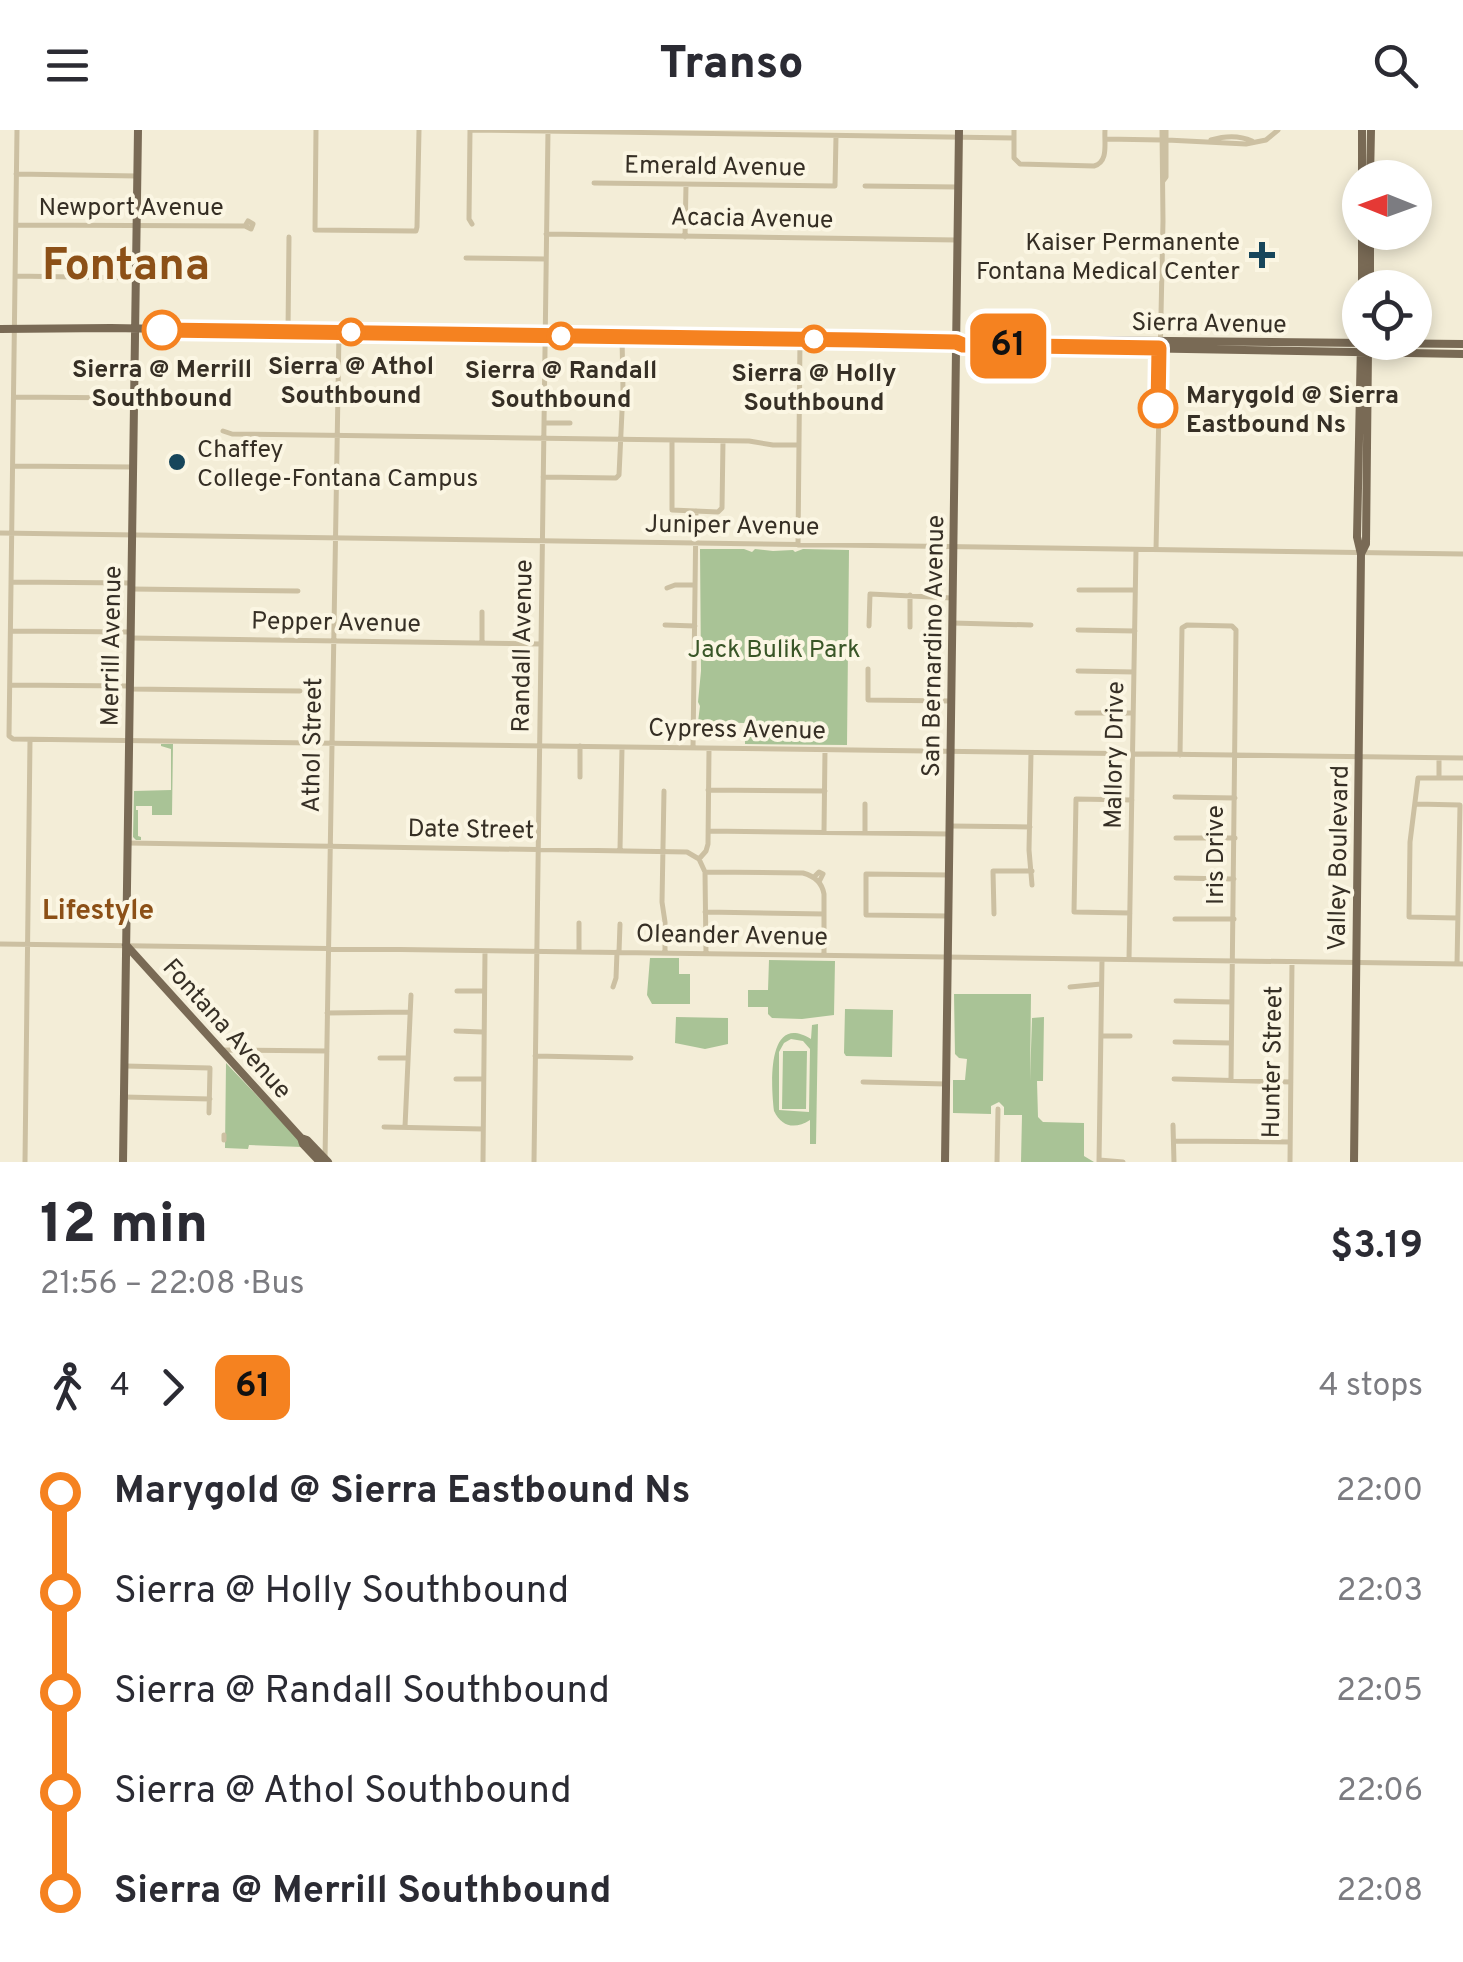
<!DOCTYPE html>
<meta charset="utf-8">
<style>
:root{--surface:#fff;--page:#f7f7f7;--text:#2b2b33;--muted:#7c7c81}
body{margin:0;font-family:Overpass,sans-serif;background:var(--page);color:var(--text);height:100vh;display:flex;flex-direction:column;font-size:38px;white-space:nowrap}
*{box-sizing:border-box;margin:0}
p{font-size:32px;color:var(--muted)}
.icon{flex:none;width:55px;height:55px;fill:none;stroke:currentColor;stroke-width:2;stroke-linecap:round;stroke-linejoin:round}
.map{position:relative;height:1032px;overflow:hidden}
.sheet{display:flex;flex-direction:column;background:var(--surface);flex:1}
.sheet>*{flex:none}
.badge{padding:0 20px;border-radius:15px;font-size:35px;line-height:65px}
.needle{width:65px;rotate:271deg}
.buttons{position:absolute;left:1342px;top:30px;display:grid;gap:20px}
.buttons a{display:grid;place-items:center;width:90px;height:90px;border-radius:50%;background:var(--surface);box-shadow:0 5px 15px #0003;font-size:50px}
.map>.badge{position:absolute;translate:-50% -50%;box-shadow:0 0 0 5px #fff}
.legs{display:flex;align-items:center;gap:15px;height:110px;padding:0 40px;font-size:32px}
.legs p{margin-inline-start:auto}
.headline{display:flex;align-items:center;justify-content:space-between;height:170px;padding:0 40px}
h1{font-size:55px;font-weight:800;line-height:75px}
ul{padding:0 40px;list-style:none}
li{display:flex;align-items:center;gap:35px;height:100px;font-size:38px}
li i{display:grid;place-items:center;width:15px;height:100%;margin:0 12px;background:currentColor}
li i::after{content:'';width:25px;height:25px;margin:-12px;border:8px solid;border-radius:50%;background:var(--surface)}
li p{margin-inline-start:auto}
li:first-child i{background:linear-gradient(#0000 50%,currentColor 0)}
li:last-child i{background:linear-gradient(currentColor 50%,#0000 0)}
header{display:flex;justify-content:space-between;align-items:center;height:130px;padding:0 40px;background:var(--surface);font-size:45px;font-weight:800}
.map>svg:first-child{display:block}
</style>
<header><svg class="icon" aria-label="menu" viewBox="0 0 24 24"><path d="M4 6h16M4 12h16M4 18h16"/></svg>Transo<svg class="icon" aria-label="search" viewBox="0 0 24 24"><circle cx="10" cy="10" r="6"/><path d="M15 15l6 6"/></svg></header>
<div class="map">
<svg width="1463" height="1032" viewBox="0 0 1463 1032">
<rect width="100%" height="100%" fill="#f3edd7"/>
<!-- green -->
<path fill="#a9c396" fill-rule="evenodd" d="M700 419H744L752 422 755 419 773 421 793 420 795 422 803 419 849 420 847 615 745 614V593L698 592 700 576 698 572 701 541Z
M161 614H173L172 685H152V676H136V680H138V706L141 707V710H136L133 707 134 661 171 660V619L161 616Z
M650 828H679V844H690V874H652L647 865Z
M769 830 835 831 834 885 802 889 772 888 768 884V877H748V860H768Z
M954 864H1031L1030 951 1032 888 1044 887 1043 951H1037L1038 987 1043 992 1084 993V1026L1094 1032H1021L1022 985H1004V977L999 972 991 976V984L953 983V950H965L967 929 959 928 955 924Z
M845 879 893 880 892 927 846 926 844 923Z
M676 887 728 888V914L705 919 675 913Z
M818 894 816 1014H810V990C796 999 782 998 774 981 771 957 766 881 811 909L812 895ZM791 909 803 911 810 919 809 982 779 980V922L784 913Z
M783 921H807L806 979H782Z
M226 933 301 1012 302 1017 249 1015 248 1019 225 1018Z"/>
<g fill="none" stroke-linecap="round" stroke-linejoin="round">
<!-- minor -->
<path stroke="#ccc0a2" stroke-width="5" d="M17 0 9 606 13 609 1463 628
M316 0 315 100 413 101H416L417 97 419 0
M470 0 469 89 472 94
M472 0 1014 8
M1014 0V28L1020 34 1094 36C1109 32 1104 13 1105 0
M1105 9 1162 10
M1167 10 1246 14 1266 10 1278 0
M1211 10C1224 6 1239 5 1252 11
M16 44 137 46
M1163 51 1166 47V0
M594 53 835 56 836 6
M865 56 958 57
M248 91 253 94 251 99 245 96Z
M16 95 245 96
M546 104 957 110
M685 107 686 55
M466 128 546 129
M15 146 135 148
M288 202 289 107
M14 267 133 268
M544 293H570
M223 301 232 304 749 311 773 315H799
M672 310V380L718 382 722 378 723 311
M13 336 133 337
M543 347 616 348 619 345 623 260 622 206
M0 403 1463 424
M798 415 800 209
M1156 420 1163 91 1162 0
M12 452 131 453
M667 458 675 455H695
M131 459 298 461
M1079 460H1135
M952 493 1031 495
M665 495 695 496
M869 496 870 464 952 468
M910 497V465
M1078 500 1135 501
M11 501 131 502
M131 508 541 514
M482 513V482
M868 539V570L951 571
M1078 541 1134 542
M10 555 130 556
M130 559 300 561
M1077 583H1133
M693 618 696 381
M1031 623 1029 720 1032 755
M1180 625 1182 498 1187 495 1232 496 1236 500 1231 950
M580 647V616
M1439 648V628
M708 660 825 661
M664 661 662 772 665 792V823
M1175 667 1235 668
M1417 674 1460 675 1457 834
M950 696 1030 697
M708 701 950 704
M865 701V674
M824 702 825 620
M1176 708H1235
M128 713 687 722 699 729 705 742 706 824
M620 720 622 618
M699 729 706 721 708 714 709 620
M705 742 803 743C814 746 822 752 824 764V825
M814 747 819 742 823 744 819 752
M1176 748 1234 749
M705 782 824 784
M1130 783 1074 782 1076 669 1132 670
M994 784 993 741H1032
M948 786 866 785V744L949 745
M1457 788 1409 787 1410 712 1418 648H1463
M1175 789H1234
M0 814 1463 834
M579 822V793
M619 822 620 794
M1129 830 1136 420
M613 857 616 848 617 822
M1070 857 1101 854
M457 861H484
M1176 871 1232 872
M327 883 409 882
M456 901 483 902
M1101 906H1130
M1175 912 1231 913
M221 920 327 921
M535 926 631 928
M380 928H407
M125 936 210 938 209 983
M456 949H483
M1174 949 1291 952
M863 952 946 954
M124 967 210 969
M1173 995 1174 1032
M384 997 483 999
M405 997 411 865
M224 1010V1005
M1174 1011 1290 1012
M325 1029 339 202
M1099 1030 1123 1032
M25 1032 30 610
M483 1032 485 821
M534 1032 548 0
M997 1032 998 979
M1099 1032 1102 830
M1290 1032 1292 832"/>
<!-- major -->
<path stroke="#796a55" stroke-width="8" d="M1362 0V48
M1370 48 1371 0
M1362 158V102
M1370 158V102
M0 199 111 198 956 212 963 209 1463 214
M956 212 963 215 1463 224
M1361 424 1366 414 1368 220
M126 815 301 1008 303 1014 320 1032
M301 1008 307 1010 328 1032
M123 1032 138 0
M945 1032 959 0
M1354 1032 1361 424 1357 407 1361 212"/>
</g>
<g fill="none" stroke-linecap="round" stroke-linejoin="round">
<defs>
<path id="line-1" d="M162 200 857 210 956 212 963 215 1159 218 1158 278"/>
</defs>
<!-- line-1 casing -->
<use href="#line-1" stroke="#fff" stroke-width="22"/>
<!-- line-1 -->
<use href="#line-1" stroke="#f58220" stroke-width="15"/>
</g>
<!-- markers -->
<g fill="#17465b" stroke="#fbf6e3" stroke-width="4">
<path d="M1257 110h10v10h10v10h-10v10h-10v-10h-10v-10h10z"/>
<circle cx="177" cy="332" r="10"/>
</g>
<g fill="#fff" stroke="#f58220" stroke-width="5">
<circle cx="162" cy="200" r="18"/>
<circle cx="351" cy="202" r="12"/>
<circle cx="561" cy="206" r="12"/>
<circle cx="814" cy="209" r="12"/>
<circle cx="1158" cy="278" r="18"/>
</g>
<g text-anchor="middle" stroke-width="8" stroke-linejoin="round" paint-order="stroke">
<!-- street labels -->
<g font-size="25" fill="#362f25" stroke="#fbf6e3">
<text transform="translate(715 35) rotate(1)" y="9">Emerald Avenue</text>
<text x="131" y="85">Newport Avenue</text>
<text transform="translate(752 87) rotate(1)" y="9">Acacia Avenue</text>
<text transform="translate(1209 192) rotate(1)" y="9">Sierra Avenue</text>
<text transform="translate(732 394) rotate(1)" y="9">Juniper Avenue</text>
<text transform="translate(336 491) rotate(1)" y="9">Pepper Avenue</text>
<text transform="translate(110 516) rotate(-89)" y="9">Merrill Avenue</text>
<text transform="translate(521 516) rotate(-89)" y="9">Randall Avenue</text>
<text transform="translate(932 516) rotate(-89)" y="9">San Bernardino Avenue</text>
<text transform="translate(737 598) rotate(1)" y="9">Cypress Avenue</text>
<text transform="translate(311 615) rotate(-89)" y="9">Athol Street</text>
<text transform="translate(1113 625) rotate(-89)" y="9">Mallory Drive</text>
<text transform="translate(471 698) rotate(1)" y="9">Date Street</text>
<text transform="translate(1214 725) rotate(-90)" y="9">Iris Drive</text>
<text transform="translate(1337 728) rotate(-89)" y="9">Valley Boulevard</text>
<text transform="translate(732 804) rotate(1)" y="9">Oleander Avenue</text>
<text transform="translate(228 898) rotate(48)" y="9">Fontana Avenue</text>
<text transform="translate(1271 932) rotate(-89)" y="9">Hunter Street</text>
</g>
<!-- poi labels -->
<g font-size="25" fill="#362f25" stroke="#fbf6e3" text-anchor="end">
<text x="1240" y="120">Kaiser Permanente<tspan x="1240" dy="29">Fontana Medical Center</tspan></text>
<text x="197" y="327" text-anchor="start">Chaffey<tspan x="197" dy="29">College-Fontana Campus</tspan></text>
</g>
<!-- stop labels -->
<g font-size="25" font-weight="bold" fill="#362f25" stroke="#fbf6e3">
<text x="351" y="244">Sierra @ Athol<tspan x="351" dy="29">Southbound</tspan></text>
<text x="162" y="247">Sierra @ Merrill<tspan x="162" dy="29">Southbound</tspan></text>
<text x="561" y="248">Sierra @ Randall<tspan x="561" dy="29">Southbound</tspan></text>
<text x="814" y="251">Sierra @ Holly<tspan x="814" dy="29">Southbound</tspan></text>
<text x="1186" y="273" text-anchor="start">Marygold @ Sierra<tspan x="1186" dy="29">Eastbound Ns</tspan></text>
</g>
<!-- park labels -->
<g font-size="25" fill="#395627" stroke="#fbf6e3">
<text x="774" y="527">Jack Bulik Park</text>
</g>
<!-- neighbourhood labels -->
<g font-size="28" font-weight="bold" fill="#8c5017" stroke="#fbf6e3">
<text x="98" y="789">Lifestyle</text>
</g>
<!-- town labels -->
<g font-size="45" font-weight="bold" fill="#8c5017" stroke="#fbf6e3">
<text x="126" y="149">Fontana</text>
</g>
</g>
</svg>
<div class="buttons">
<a><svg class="needle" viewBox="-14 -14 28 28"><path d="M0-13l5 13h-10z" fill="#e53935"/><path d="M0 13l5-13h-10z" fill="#7c7c81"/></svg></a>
<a><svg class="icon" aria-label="locate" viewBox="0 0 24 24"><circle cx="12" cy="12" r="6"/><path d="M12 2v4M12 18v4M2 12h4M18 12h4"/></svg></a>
</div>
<b class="badge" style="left:1008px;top:216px;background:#f58220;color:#111">61</b>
</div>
<section class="sheet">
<div class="headline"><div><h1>12 min</h1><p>21:56 – 22:08 · Bus</p></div><b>$3.19</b></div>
<div class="legs"><svg class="icon" aria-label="walk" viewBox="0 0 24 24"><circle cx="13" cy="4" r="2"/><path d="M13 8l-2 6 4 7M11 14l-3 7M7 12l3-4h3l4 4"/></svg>4<svg class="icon" aria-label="forward" viewBox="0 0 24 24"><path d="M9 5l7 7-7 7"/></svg><b class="badge" style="background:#f58220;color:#111">61</b><p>4 stops</p></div>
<ul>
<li><i style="color:#f58220"></i><b>Marygold @ Sierra Eastbound Ns</b><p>22:00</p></li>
<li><i style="color:#f58220"></i><span>Sierra @ Holly Southbound</span><p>22:03</p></li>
<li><i style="color:#f58220"></i><span>Sierra @ Randall Southbound</span><p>22:05</p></li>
<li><i style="color:#f58220"></i><span>Sierra @ Athol Southbound</span><p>22:06</p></li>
<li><i style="color:#f58220"></i><b>Sierra @ Merrill Southbound</b><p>22:08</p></li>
</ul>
</section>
